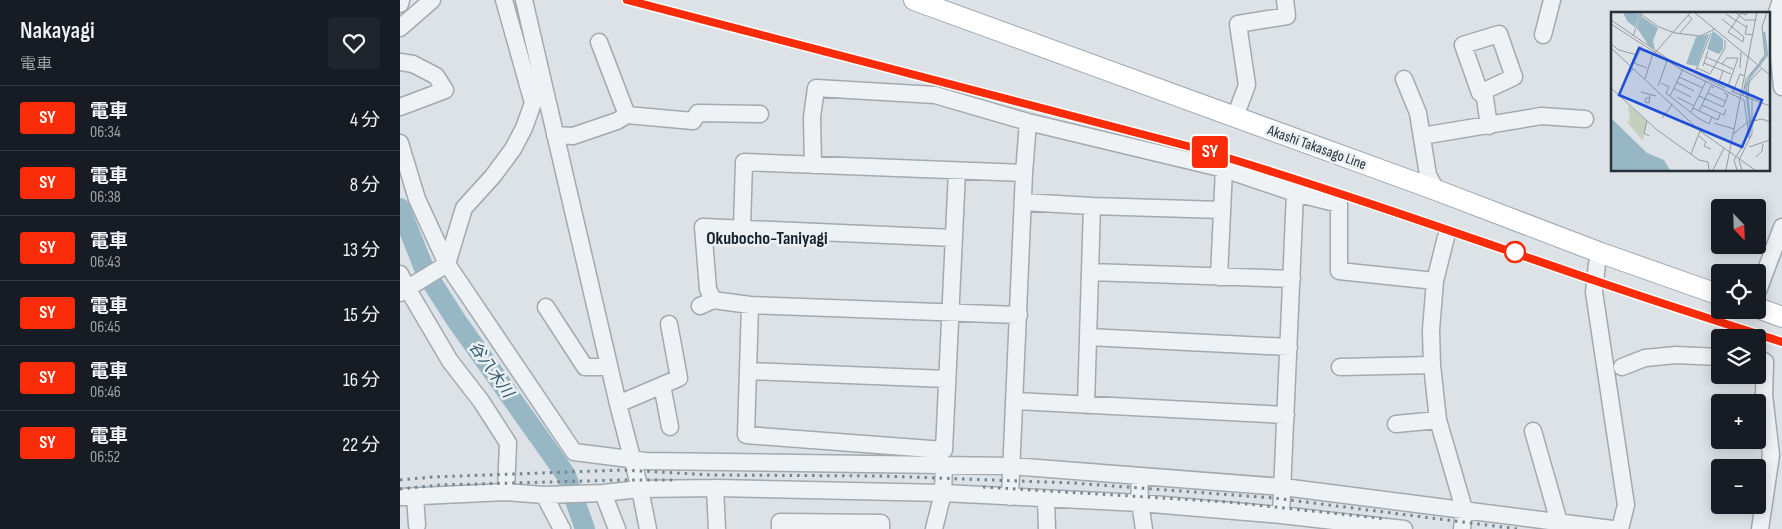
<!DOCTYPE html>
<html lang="ja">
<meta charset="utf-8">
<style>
:root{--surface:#171b24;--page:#20242c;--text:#f1f3f6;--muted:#9ea1a6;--line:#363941}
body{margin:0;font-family:"Sofia Sans Condensed","Noto Sans JP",sans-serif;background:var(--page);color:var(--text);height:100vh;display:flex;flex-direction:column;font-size:19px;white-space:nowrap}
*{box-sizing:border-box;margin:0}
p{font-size:16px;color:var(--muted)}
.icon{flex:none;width:28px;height:28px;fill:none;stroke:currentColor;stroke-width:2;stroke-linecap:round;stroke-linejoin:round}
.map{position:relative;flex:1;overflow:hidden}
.sheet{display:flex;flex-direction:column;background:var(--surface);width:400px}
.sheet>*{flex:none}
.badge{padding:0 10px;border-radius:4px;font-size:18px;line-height:32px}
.needle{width:32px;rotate:157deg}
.controls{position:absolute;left:1311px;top:199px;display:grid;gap:10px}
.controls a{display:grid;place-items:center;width:55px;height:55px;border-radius:5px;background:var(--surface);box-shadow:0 2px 12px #0003;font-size:25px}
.map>.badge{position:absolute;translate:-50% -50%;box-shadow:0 0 0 2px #fff}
.round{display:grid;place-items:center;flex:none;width:52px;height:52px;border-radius:5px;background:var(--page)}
.overview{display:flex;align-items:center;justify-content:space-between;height:85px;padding:0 20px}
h1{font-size:24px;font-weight:600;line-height:38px}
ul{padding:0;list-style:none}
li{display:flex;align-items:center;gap:15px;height:65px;padding:0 20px;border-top:1px solid var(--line)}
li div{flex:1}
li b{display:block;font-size:19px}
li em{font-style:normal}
li .badge{min-width:55px;font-weight:700;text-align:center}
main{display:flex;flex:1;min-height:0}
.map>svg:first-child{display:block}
</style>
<main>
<section class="sheet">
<div class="overview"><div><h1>Nakayagi</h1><p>電車</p></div><a class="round"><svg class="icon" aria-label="heart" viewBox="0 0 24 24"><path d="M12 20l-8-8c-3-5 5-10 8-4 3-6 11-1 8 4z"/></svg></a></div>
<ul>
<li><span class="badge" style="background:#fa2b08;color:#fff">SY</span><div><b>電車</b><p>06:34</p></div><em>4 分</em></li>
<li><span class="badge" style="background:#fa2b08;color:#fff">SY</span><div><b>電車</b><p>06:38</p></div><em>8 分</em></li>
<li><span class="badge" style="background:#fa2b08;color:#fff">SY</span><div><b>電車</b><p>06:43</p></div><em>13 分</em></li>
<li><span class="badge" style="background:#fa2b08;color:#fff">SY</span><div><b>電車</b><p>06:45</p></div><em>15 分</em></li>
<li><span class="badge" style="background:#fa2b08;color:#fff">SY</span><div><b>電車</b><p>06:46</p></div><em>16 分</em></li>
<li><span class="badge" style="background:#fa2b08;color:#fff">SY</span><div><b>電車</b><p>06:52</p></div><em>22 分</em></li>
</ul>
</section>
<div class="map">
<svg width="1382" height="529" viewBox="0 0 1382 529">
<rect width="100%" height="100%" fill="#dce2e6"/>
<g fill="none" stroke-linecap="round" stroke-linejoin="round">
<!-- river -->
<path stroke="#98b7c5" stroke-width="20" d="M0 208 26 273 56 320 166 475 185 529"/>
<defs>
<path id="minor" d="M104 0 133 103
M124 0 218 404 240 489 248 529
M1381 0 1375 19 1382 87
M0 4 1 0
M0 28 32 0
M1143 35 1152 0
M199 42 227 115
M0 62 13 64 36 76 45 90 0 107
M1004 79 1018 113 1028 175 1036 190
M1084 91 1114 77 1099 34 1063 45 1080 93 1084 91 1089 126
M835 117 847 85 838 24 887 16 885 0
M155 135 173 136 217 121 227 115 293 121 298 113 360 114
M1022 136 1141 116 1185 119
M0 143 17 199 47 264 174 452 246 461 611 466 883 487 1212 529
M413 165 412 117 416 88 535 95 628 122 824 169 895 193 939 204V271L1035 281
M623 202 692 206 822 210
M342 228 344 162 624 173
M1046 237 1035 281 1031 330 1032 365 1038 420 1064 509 1062 529
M1201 253 1197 264 1194 292 1226 505 1220 529
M690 272 892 279
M0 274 7 288 50 361 81 401 108 443 106 492
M819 277 824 169
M1358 291 1382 227
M0 293 47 264 64 208 93 176 113 149 124 128 133 103 144 90
M313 300 308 289 303 227 554 238
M350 305 346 435 544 450 557 171
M300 306 313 300 350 305 619 315
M146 307 185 367H209
M688 337 889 347
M1358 357 1365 362 1364 395 1371 455 1360 529
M940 367 1032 365
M1222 367 1245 358 1276 355 1320 357
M348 371 547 379
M262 385 270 427
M615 401 886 415
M218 404 279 378 269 324
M686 405 692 206
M996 424 1038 420
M1133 431 1159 522
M739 476 740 503 744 529
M315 488 317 529
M203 493 217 529
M144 495 162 529
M15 496 17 525
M0 497 106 492 144 495 203 493 240 489 315 488 543 493 740 503 881 515 1004 529
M610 497 624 173 628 122
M646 499 647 529
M881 515 895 193
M380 529V522L481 523V529
M534 529 543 493 544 465"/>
<path id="major" d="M514 0 1036 190 1201 253 1320 295
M1358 308 1382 317"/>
</defs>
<!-- minor casing -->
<use href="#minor" stroke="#a2aaaf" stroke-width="19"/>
<!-- major casing -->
<use href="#major" stroke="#9ca8b1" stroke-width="22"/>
<!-- minor -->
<use href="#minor" stroke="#eef2f4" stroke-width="16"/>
<!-- major -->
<use href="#major" stroke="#fff" stroke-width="20"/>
<!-- rail -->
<path stroke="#76848e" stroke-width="3" stroke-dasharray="2.5 5" stroke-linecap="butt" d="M227 0 795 148C930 188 1062 235 1196 281 1257 302 1320 322 1382 342
M0 480 32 477 223 470 313 475 483 476 673 483 874 498 1118 529
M583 487 828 502 987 519
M0 489 39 485 222 480H273"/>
</g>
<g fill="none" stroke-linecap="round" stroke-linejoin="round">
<defs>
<path id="line" d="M227 0 795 148C929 188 1062 235 1196 281 1257 302 1320 322 1382 342"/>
</defs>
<!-- line casing -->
<use href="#line" stroke="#fff" stroke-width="11"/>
<!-- line -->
<use href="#line" stroke="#fa2b08" stroke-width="8"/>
</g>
<!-- markers -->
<circle fill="#fff" stroke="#fa2b08" stroke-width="2.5" cx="1115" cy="252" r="10"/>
<g text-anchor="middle" stroke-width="5" stroke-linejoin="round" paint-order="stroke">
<!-- street labels -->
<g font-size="15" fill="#27323b" stroke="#ebf0f3">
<text transform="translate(917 147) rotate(20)" y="5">Akashi Takasago Line</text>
</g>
<!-- water labels -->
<g font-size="16" font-style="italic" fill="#33586d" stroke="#ebf0f3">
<text transform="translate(92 369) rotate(55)" y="6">谷八木川</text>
</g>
<!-- quarter labels -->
<g font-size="18" font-weight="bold" fill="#19232c" stroke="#ebf0f3">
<text x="367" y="244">Okubocho-Taniyagi</text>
</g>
</g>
<!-- overview -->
<g transform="translate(1211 12)">
<rect width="159" height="159" fill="#dce2e6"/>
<path d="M17 93 36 109 32 129 16 110 19 109Z" fill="#c6cfbe"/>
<path d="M12 0 29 2 24 15 16 9ZM30 4 47 16 42 29 44 37 38 34 26 16ZM102 19 112 27V37L108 42 96 37ZM98 22 86 54 75 52 85 25ZM0 106 36 141 53 148 59 158H0Z" fill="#98b7c5"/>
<path fill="none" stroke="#98b7c5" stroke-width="2.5" d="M138 126 139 110 135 75 139 65 156 43 153 20"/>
<path fill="none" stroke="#949ca2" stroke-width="1" d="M27 0 48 15 64 21 89 24 104 17M83 0 159 63M124 0 134 8H145M115 2 135 15M111 7 121 15 133 25 132 30 117 20 121 15 124 10 130 1 135 3 136 0M0 8 57 47 114 76M0 12 71 58 133 88 137 117 134 130 123 148 126 158M136 13 134 22 142 23M68 22 81 7 77 3M22 24 30 2M0 32 8 38 26 43M31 34 23 51 36 56M0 36 89 119 144 158M95 45 122 57M93 51 120 62M148 51 154 43 151 15 156 0M111 52 116 46H127L117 74 108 70 112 59M92 54 97 39M86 56 99 62 114 36V28M129 56 130 40M85 58 100 21M68 65 92 76M34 67 41 44 80 0M65 70 83 79M50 71 58 75 55 81 87 106 98 112 101 105M47 74 56 49M0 76 46 118 88 148 97 150 98 158M62 76 80 85M120 79 159 94M30 80 45 84M122 80 129 62 134 64M97 81 114 89M8 83 15 65 22 57M132 83 135 67 146 54M59 84 72 57M88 84 112 95M66 85 83 94M137 85 138 70 150 57M38 86H35L34 90 38 91 39 83M91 93 113 103 115 97M112 95 117 83 113 81M82 96 107 108 109 102M88 99 100 74 103 76M80 100 95 69M51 106 61 93M36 109 33 121 38 124M103 111 123 117M122 122 137 110 151 107 159 110M88 124 95 130 93 134 100 137M138 135 159 128M80 142 89 119M145 145 151 139 152 132M102 158 113 136M115 158 146 0M131 158 128 148 141 122V87"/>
<path fill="#1d4ed8" fill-opacity="0.15" stroke="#1d4ed8" stroke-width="2.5" d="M28 36 151 88 131 135 8 83Z"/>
<rect width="159" height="159" fill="none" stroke="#27323b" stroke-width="2.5"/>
</g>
</svg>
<div class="controls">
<a><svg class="needle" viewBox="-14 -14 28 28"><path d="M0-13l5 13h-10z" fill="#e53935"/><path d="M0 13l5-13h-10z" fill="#9ea1a6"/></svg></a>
<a><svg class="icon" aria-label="locate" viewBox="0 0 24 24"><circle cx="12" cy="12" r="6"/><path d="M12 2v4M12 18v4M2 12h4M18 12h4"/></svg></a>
<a><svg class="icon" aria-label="layers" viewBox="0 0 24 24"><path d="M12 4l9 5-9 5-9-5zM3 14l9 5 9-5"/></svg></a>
<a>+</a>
<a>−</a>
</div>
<b class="badge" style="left:810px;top:152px;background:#fa2b08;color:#fff">SY</b>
</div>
</main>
